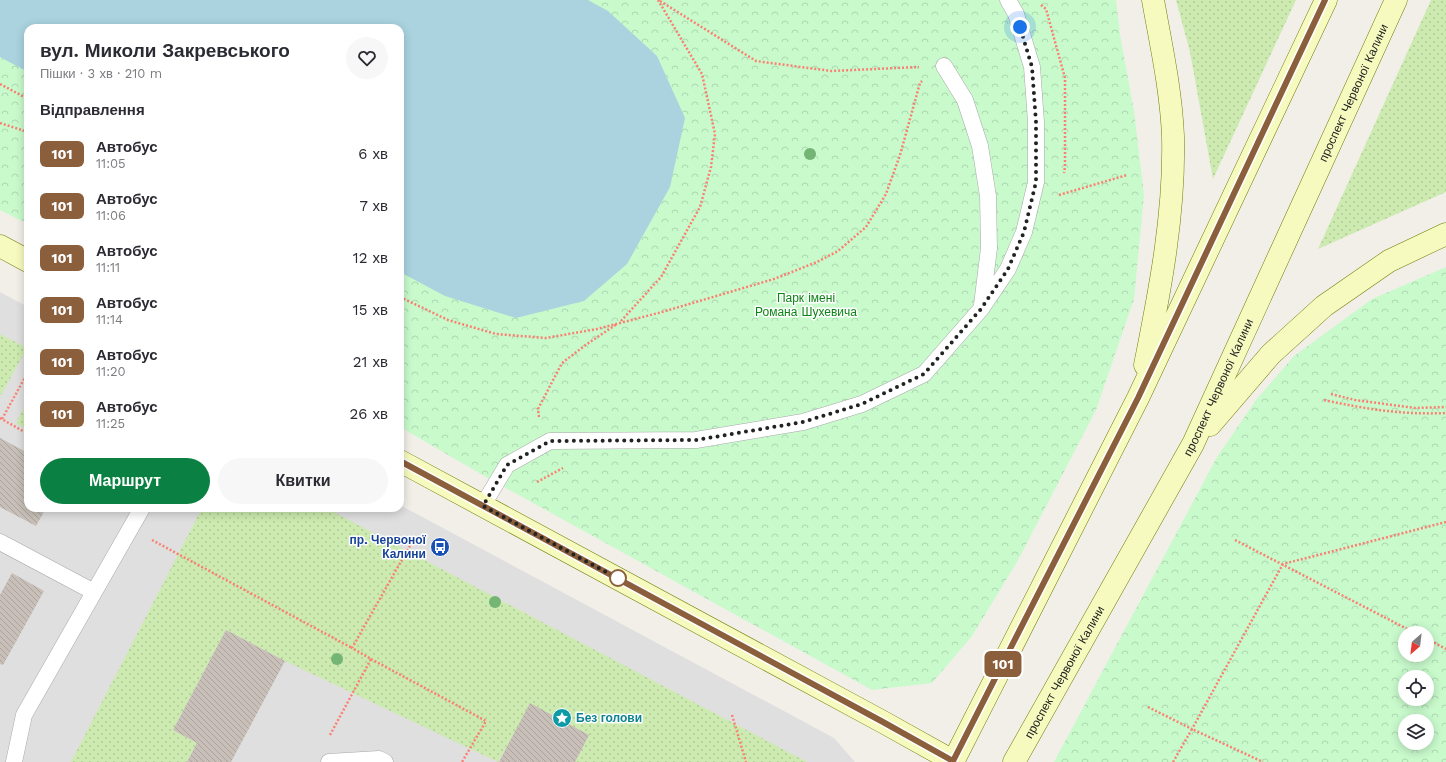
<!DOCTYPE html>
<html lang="uk">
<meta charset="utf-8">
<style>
:root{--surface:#fff;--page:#f7f7f7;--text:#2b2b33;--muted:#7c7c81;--accent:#0b8043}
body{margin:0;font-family:"Work Sans",sans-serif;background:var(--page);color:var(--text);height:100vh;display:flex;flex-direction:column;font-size:15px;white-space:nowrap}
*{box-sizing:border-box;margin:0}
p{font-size:13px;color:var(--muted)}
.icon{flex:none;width:22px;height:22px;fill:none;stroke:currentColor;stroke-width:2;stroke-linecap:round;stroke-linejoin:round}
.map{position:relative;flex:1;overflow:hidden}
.side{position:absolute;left:24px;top:24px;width:380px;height:488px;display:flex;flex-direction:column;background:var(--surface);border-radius:12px;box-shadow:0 2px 10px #0003}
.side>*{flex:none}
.badge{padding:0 8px;border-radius:6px;font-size:14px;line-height:26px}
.needle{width:26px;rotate:208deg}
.buttons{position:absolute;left:1398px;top:626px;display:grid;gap:8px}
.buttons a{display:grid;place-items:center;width:36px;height:36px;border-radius:50%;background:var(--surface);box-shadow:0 2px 10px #0003;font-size:20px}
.you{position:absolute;width:20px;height:20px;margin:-10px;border:3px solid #fff;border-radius:50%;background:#1a73e8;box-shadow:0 0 0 6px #1a73e833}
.map>.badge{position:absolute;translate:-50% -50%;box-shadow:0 0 0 2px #fff}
h2{padding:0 16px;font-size:15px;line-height:36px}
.round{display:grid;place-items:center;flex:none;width:42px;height:42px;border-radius:21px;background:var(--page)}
.overview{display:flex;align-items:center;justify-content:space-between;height:68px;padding:0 16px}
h1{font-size:19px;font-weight:600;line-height:30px}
.action{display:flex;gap:8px;margin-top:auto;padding:8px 16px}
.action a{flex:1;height:46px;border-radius:24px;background:var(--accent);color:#fff;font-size:16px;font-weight:600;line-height:46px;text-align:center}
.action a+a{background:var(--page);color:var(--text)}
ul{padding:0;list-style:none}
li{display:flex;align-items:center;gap:12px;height:52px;padding:0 16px}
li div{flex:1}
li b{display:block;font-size:15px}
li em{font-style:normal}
li .badge{min-width:44px;font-weight:700;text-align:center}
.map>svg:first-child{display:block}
</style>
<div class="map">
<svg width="1446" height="762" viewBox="0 0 1446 762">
<defs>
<pattern id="grass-dots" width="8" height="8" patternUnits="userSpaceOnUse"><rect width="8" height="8" fill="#cdebb0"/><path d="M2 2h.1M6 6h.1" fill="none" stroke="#b0c997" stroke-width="1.8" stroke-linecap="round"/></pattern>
<pattern id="park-crowns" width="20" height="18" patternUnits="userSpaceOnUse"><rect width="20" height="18" fill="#c8facc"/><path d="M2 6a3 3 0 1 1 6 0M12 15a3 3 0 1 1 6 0" fill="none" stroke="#acd6af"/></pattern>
<pattern id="building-back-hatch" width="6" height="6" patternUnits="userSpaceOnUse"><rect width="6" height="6" fill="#c7bfb8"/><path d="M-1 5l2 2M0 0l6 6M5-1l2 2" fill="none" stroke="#aba49e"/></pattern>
</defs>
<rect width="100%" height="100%" fill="#f2efe9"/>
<!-- residential -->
<path fill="#e0dfdf" d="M0 292 28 307V508H400V505L834 738 855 762H0Z"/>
<!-- grass -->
<path fill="url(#grass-dots)" d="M1176 0H1296L1213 179 1190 52Z
M1431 0H1446V192L1318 249Z
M0 334 27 348 0 397Z
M28 401V430L16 423Z
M202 508H326L807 762H575L589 735 531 704 498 762 285 661 226 630 173 730 197 743 187 762H71Z"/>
<!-- park -->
<path fill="url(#park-crowns)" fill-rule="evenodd" d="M0 0H1116L1120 35 1134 111 1144 195 1134 299 1096 410 1017 562 972 636 932 683 872 690 486 477 400 427V28H28V224L0 210Z
M1446 267V762H1054L1217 457 1256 400 1294 356 1372 299ZM1405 633H1427V655H1405ZM1405 677H1427V699H1405ZM1405 721H1427V743H1405Z"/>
<!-- water -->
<path fill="#aad3df" d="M0 0H588L608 11 657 56 685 118 670 187 627 264 584 301 516 318 445 296 400 272V28H28V72L0 57Z"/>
<!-- building -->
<path fill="url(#building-back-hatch)" d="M0 438 28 453V508H46L36 526 0 507Z
M12 573 44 591 3 665 0 664V595Z
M226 630 285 661 231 762H187L197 743 173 730Z
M530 703 589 735 575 762H499Z"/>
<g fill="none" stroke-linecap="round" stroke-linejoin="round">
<defs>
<path id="lane" d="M944 66 965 100 980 146 988 196 989 248 982 305
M483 505 507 465 550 441 696 440 803 422 862 404 924 374 981 309 1008 269 1024 232 1036 182V122L1032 67 1016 14 1008 0
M0 542 94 592
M14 762 24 715 142 508
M329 762 379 759 385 762"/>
<g id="secondary">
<path d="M0 246 28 261"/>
<path d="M1145 365C1160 290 1175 213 1173 136 1171 90 1161 45 1153 0"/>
<path d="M1210 425 1271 354 1324 306 1389 261 1446 234"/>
<path d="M400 461 883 722 953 761"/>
<path d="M953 762 1138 398 1326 0"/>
<path id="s1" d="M1014 762 1193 444 1396 0"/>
</g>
</defs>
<!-- lane casing -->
<use href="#lane" stroke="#a9a9a9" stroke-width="17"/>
<!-- secondary casing -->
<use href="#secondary" stroke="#707d05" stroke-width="23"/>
<!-- path -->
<path stroke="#fa8072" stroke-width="2.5" stroke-dasharray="2 2" stroke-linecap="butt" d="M660 1 756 61 831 71 919 67
M1041 5 1046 9 1065 78V167L1064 173
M0 84 28 99
M0 123 28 132
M1059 195 1127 175
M400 297 448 320 496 334 546 338 597 329 662 312 774 279 817 262 838 251 866 227 886 194 900 155 920 83 922 81
M621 321 661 277 700 207 711 167 715 134 702 74 658 0
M1331 394 1355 400 1415 408 1446 407
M1324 400C1365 409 1404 415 1446 413
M539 417 538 409 562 363 587 344 617 324
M0 418 28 434
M2 419 28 372
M537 482 563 468
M152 540 352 648
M1235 540 1415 633
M1427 639 1446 649
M371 659 486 721 462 762
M1148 707 1192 729 1283 564 1446 522
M732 715 746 762
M330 735 371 659 352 648 412 542
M1173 762 1192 729 1263 762"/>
<!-- lane -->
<use href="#lane" stroke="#fff" stroke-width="16"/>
<!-- secondary -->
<use href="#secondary" stroke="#f7fabf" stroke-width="22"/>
</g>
<!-- trees -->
<g fill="#74b475">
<circle cx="810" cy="154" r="6"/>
<circle cx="495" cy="602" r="6"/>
<circle cx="337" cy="659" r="6"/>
</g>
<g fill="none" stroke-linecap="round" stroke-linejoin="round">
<defs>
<path id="line" d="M400 461 883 722 953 761 1138 398 1325 0"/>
</defs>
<!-- line casing -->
<use href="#line" stroke="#fff" stroke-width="9"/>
<!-- line -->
<use href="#line" stroke="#8b5e3c" stroke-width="6"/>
<!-- walk -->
<path stroke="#222" stroke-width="4" stroke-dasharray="0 7.2" d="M618 578 621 580 483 506 507 465 550 441 696 440 803 422 862 404 924 374 981 309 1008 269 1024 232 1036 182V122L1032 67 1020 27"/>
</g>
<!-- icons -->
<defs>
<symbol id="bus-disc" viewBox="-11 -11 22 22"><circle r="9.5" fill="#1a4fb4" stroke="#fff"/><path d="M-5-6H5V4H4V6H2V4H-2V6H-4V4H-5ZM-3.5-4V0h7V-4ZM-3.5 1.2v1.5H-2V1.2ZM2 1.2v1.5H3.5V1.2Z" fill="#fff"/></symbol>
<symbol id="sight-disc" viewBox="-11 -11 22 22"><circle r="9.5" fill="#0f9aa8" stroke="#fff"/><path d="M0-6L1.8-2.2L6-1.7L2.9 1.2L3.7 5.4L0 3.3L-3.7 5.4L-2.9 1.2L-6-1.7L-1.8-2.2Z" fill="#fff"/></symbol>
</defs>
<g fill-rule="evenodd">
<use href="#bus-disc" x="429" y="536" width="22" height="22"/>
<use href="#sight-disc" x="551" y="707" width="22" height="22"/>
</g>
<!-- markers -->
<circle fill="#fff" stroke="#8b5e3c" stroke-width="2" cx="618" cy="578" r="8"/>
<g text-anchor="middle" stroke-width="3" stroke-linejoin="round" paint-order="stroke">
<!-- street labels -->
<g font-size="12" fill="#222" stroke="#fff">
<text dy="4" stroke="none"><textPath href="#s1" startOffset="751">проспект Червоної Калини</textPath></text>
<text dy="4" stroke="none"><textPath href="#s1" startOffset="427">проспект Червоної Калини</textPath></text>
<text dy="4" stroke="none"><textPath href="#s1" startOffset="103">проспект Червоної Калини</textPath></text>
</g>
<!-- park labels -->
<g font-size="12" fill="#0c8416" stroke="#fff">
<text x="806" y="302">Парк імені<tspan x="806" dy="14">Романа Шухевича</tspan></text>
</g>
<!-- transit labels -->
<g font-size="12" font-weight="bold" fill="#164399" stroke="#fff" text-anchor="end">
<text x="426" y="544">пр. Червоної<tspan x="426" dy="14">Калини</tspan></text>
</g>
<!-- culture labels -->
<g font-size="12" font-weight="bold" fill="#0d838f" stroke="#fff" text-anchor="start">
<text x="576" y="722">Без голови</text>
</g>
</g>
</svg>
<div class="buttons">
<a><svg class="needle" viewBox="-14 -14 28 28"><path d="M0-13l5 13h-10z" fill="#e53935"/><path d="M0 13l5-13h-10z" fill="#7c7c81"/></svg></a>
<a><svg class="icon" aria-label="locate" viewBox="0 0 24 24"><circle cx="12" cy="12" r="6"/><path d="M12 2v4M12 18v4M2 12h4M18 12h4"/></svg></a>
<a><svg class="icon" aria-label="layers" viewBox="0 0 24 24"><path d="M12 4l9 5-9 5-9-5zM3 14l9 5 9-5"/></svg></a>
</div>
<div class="you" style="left:1020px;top:27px"></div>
<b class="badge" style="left:1003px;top:664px;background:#8b5e3c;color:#fff">101</b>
<section class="side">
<div class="overview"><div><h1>вул. Миколи Закревського</h1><p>Пішки · 3 хв · 210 m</p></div><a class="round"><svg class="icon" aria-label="heart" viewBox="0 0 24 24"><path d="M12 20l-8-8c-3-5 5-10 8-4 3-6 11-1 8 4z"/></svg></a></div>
<h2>Відправлення</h2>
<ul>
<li><span class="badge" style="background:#8b5e3c;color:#fff">101</span><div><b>Автобус</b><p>11:05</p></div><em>6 хв</em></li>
<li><span class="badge" style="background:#8b5e3c;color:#fff">101</span><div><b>Автобус</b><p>11:06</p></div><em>7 хв</em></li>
<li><span class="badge" style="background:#8b5e3c;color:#fff">101</span><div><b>Автобус</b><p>11:11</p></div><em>12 хв</em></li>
<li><span class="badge" style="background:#8b5e3c;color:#fff">101</span><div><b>Автобус</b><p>11:14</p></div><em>15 хв</em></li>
<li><span class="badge" style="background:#8b5e3c;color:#fff">101</span><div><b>Автобус</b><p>11:20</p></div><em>21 хв</em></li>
<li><span class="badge" style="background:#8b5e3c;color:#fff">101</span><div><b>Автобус</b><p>11:25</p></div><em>26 хв</em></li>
</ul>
<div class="action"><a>Маршрут</a><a>Квитки</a></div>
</section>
</div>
